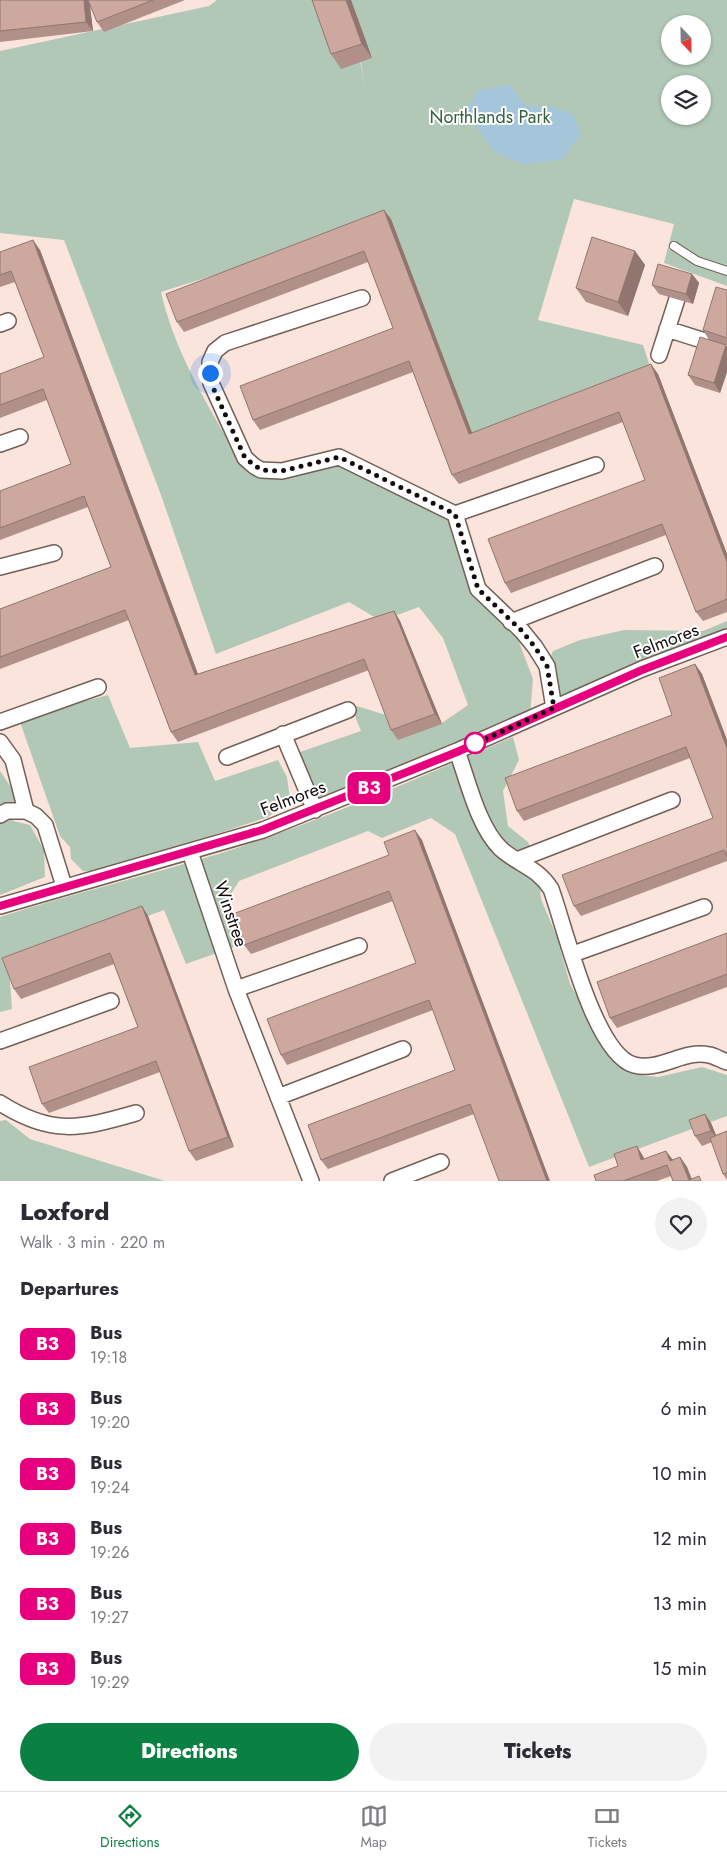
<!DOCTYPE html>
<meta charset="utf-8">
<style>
:root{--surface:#fff;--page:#f2f2f3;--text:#2b2b33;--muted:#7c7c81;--line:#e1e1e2;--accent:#0b8043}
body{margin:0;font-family:Jost,sans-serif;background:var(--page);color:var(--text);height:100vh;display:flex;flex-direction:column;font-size:19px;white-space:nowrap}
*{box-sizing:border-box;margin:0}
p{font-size:16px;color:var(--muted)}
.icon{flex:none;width:28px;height:28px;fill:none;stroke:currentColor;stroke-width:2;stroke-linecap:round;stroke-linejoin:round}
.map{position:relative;height:1181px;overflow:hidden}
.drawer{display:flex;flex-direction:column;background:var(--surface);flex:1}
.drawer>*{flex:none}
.badge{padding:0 10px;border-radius:8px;font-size:18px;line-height:32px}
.needle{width:32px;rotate:158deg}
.buttons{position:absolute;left:661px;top:15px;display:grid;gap:10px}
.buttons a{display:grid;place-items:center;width:50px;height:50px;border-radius:50%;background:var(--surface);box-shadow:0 1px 4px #0004;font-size:25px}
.you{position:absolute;width:25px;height:25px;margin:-12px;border:4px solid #fff;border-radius:50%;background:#1a73e8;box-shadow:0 0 0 8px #1a73e833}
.map>.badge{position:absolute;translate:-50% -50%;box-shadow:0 0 0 2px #fff}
h2{padding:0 20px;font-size:19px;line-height:45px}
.round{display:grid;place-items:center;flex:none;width:52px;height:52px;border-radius:26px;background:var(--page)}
.head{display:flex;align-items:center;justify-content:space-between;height:85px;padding:0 20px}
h1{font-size:24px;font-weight:800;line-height:38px}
.button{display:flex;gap:10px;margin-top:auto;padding:10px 20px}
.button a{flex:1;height:58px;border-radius:30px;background:var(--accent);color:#fff;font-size:20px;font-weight:800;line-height:58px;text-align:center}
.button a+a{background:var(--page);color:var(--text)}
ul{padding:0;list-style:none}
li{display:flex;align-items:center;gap:15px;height:65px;padding:0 20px}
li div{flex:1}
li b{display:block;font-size:19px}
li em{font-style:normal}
li .badge{min-width:55px;font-weight:700;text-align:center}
.tabs{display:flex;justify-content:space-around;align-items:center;height:70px;border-top:1px solid var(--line);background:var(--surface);font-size:14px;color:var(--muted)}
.tabs a{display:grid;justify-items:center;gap:2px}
.tabs .current{color:var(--accent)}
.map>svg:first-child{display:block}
</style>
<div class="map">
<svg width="727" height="1181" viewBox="0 0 727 1181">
<rect width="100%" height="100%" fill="#fae4db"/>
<!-- green -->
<path fill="#b2c8b6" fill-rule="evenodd" d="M217 0H348L365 86 350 0H727V286L664 263 674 224 574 199 538 320 643 345 653 376 474 438 391 219 161 292C176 358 214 415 247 473L282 476 339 457 455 514 479 595 514 629 533 679 530 715 318 805 297 753 361 731 353 711 357 706 386 715 439 725 468 705 443 638 419 607 381 621 349 602 216 654 161 495 64 240 0 233V51L209 6ZM670 24H702V56H670ZM670 84H702V116H670Z
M727 621V633L573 693 558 695 547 666 553 651 580 640 624 630 703 631Z
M108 695 130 748 198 742 215 781 278 760 287 777 290 799 268 817 101 872 83 871 71 859 70 847 60 836 19 719Z
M513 737 519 760 503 791 508 826 528 842 538 865 541 899 557 937 570 984 610 1054 631 1074 658 1077 702 1067 727 1075V1116L589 1167 455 834 431 818 382 838 368 831 239 881 226 902 239 945 186 964 164 910 9 967 12 1009 0 1012V917C72 894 145 876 218 854 319 822 416 779 513 737Z
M0 771 15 793 13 821 30 825 44 850 45 877 0 895Z
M6 1120 30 1139 165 1181H0V1121Z"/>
<!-- water -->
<path fill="#a5c6da" d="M510 85 526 106 553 107 573 114 581 135 562 159 525 165 494 152 466 112 478 90Z"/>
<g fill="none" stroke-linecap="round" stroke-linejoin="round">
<defs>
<path id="service" d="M674 246 697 261 727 271"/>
<path id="minor" d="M362 298 225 343 215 351 210 362 211 383 245 458 254 466 261 470 282 471 339 457 455 514 478 589 522 631 535 647 547 666 554 708
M0 324 8 321
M667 329 727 348
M659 355 677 299
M0 444 20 437
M455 514 596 465
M0 567 54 553
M511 622 655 566
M0 722 98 687
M283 734 315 810
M0 742 13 760 26 811 36 816 45 825 64 886
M457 751C468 781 478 827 501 849 519 865 537 867 551 889 565 927 594 1054 634 1065 660 1072 684 1049 709 1055 715 1056 721 1060 727 1062
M227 757 348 710
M0 815 7 811H26
M190 852 236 989 311 1181
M517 860 672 800
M0 906 263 830 457 751 642 669 727 637
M573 954 704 907
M236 989 359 946
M0 1041 111 1001
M278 1097 403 1049
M0 1103C52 1136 80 1129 136 1113
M392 1181 441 1162"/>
</defs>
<!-- service casing -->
<use href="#service" stroke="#725f57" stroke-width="10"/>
<!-- minor casing -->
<use href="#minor" stroke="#725f57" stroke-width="18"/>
<!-- service -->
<use href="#service" stroke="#fff" stroke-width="8"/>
<!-- minor -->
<use href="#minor" stroke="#fff" stroke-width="15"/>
</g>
<!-- wall -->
<path fill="#b09089" d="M0 0H185L104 32 97 22 90 4 93 31 0 42Z
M351 0 372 58 341 69 331 54Z
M391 219 472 433 658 374 727 554V612L703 621 696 612 666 535 511 593 505 583 645 480 623 422 459 484 452 475 413 372 260 430 253 420 393 328 368 262 184 332 177 322Z
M40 250 198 674 394 611 400 621 442 724 398 740 391 730 369 670 178 742 171 732 129 620 0 669V609L111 567 88 507 0 540V491L71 464 47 400 0 418V374L44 357 15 282 0 287V252Z
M635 251 645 265 628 316 586 302 576 288Z
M692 274 699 283 693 304 659 294 652 285Z
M727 290V345H726L727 347V372L720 393 695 385 688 375 709 340 703 330Z
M695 664 702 674 727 740V861L581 916 574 906 713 818 690 758 524 821 517 811 672 715Z
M422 840 474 1114 328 1169 321 1160 455 1070 433 1010 287 1065 281 1055 416 963 393 901 251 954 244 945 389 855Z
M142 906 148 916 234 1147 196 1161 189 1151 160 1072 49 1113 42 1104 138 1027 114 964 21 999 14 989Z
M727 933V987L617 1028 610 1018Z
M705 1114 711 1123 716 1135 727 1131V1180L723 1174 712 1142 702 1146 695 1136Z
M666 1151 672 1160 680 1157 687 1167 692 1179 702 1181 671 1176 657 1181H596L618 1166 643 1156 644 1159Z"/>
<!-- shaded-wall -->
<path fill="#90766f" d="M84 0H89L93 31 86 22Z
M346 0H351L372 58 362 44Z
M384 210 391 219 476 443 469 434Z
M33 240 40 250 202 685 195 675Z
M635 251 645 265 628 316 618 302Z
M692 274 699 283 693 304 686 294Z
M726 345 727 347V372L720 393 714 383Z
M651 364 658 374 727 554V562Z
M394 611 400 621 442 724 435 714Z
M695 664 702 674 727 740V748Z
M415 830 422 840 550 1181H547Z
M142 906 148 916 234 1147 228 1137Z
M705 1114 711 1123 718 1140 711 1131Z
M637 1146 643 1156 648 1169 641 1160Z
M666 1151 673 1160 670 1161Z
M680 1157 687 1167 692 1181 689 1180Z"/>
<!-- building -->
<path fill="#cda89f" stroke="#90766f" d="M0 0H84L86 22 0 31Z
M88 0H153L97 22Z
M312 0H346L362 44 331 54Z
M384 210 469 434 651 364 727 562V599L696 612 662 524 505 583 488 539 645 480 619 412 452 475 409 361 253 420 240 386 393 328 364 251 177 322 166 294Z
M592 237 635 251 618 302 576 288Z
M33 240 195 675 394 611 435 714 391 730 364 659 171 732 125 610 0 657V609L111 567 84 496 0 528V491L71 464 43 389 0 405V374L44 357 11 271 0 275V252Z
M658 264 692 274 686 294 652 285Z
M716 287 727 290V338L703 330Z
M700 337 726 345 714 383 688 375Z
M695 664 727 748V857L724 850 574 906 562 875 713 818 686 747 517 811 505 778 672 715 659 678Z
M415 830 547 1181H499L470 1104 321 1160 308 1125 455 1070 429 1000 281 1055 267 1019 416 963 389 891 244 945 233 914 389 855 384 842Z
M142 906 228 1137 189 1151 156 1061 42 1104 29 1067 138 1027 110 953 14 989 2 958Z
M727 933V974L610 1018 597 982Z
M705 1114 711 1131 695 1136 689 1120Z
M727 1131V1173L723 1174 710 1138Z
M637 1146 641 1160 666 1151 670 1161 680 1157 689 1180 699 1176 701 1181H673L667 1165 623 1181H596L594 1175 618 1166 614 1154Z"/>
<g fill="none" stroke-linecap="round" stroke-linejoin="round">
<defs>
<path id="line" d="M0 906 262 830 457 752 642 670 727 637"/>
</defs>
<!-- line casing -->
<use href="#line" stroke="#fff" stroke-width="11"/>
<!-- line -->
<use href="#line" stroke="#e6007e" stroke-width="8"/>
<!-- walk -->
<path stroke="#130c0a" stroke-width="5" stroke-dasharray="0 9" d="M210 373 211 383 245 458 261 470 282 471 339 457 455 514 478 589 522 631 535 647 547 666 554 708 470 746 475 743"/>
</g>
<!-- markers -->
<circle fill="#fff" stroke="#e6007e" stroke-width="2.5" cx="475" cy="743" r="10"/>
<g text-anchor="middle" stroke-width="4" stroke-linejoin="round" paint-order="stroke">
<!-- park labels -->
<g font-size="18" fill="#33613f" stroke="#fff">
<text x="490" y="123">Northlands Park</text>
</g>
<!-- street labels -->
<g font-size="18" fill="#130c0a" stroke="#fff">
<text transform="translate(666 641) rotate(-21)" y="6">Felmores</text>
<text transform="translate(293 798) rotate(-21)" y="6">Felmores</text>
<text transform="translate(231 914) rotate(71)" y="6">Winstree</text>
</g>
</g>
</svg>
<div class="buttons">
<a><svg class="needle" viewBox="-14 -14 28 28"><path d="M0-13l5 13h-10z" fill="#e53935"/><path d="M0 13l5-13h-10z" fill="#7c7c81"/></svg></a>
<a><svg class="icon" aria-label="layers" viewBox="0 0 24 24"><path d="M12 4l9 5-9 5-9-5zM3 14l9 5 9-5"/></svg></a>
</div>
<div class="you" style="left:210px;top:373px"></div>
<b class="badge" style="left:369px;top:788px;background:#e6007e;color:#fff">B3</b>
</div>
<section class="drawer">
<div class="head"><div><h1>Loxford</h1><p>Walk · 3 min · 220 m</p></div><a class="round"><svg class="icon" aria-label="heart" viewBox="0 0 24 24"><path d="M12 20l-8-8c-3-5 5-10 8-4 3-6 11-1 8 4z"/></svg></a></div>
<h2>Departures</h2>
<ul>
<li><span class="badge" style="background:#e6007e;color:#fff">B3</span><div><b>Bus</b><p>19:18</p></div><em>4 min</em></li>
<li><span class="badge" style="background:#e6007e;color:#fff">B3</span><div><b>Bus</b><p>19:20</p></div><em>6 min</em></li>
<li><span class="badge" style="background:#e6007e;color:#fff">B3</span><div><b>Bus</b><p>19:24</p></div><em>10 min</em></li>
<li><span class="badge" style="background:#e6007e;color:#fff">B3</span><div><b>Bus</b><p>19:26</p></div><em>12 min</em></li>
<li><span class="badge" style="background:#e6007e;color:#fff">B3</span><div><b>Bus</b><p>19:27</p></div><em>13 min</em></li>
<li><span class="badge" style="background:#e6007e;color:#fff">B3</span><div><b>Bus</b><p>19:29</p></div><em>15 min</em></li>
</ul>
<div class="button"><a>Directions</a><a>Tickets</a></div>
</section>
<nav class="tabs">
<a class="current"><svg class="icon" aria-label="directions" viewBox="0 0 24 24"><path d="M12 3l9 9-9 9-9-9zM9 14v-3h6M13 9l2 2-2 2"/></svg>Directions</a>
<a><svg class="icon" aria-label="map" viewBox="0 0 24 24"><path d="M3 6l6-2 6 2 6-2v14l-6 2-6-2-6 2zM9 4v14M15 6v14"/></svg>Map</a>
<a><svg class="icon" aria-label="tickets" viewBox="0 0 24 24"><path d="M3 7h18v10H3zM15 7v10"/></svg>Tickets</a>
</nav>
